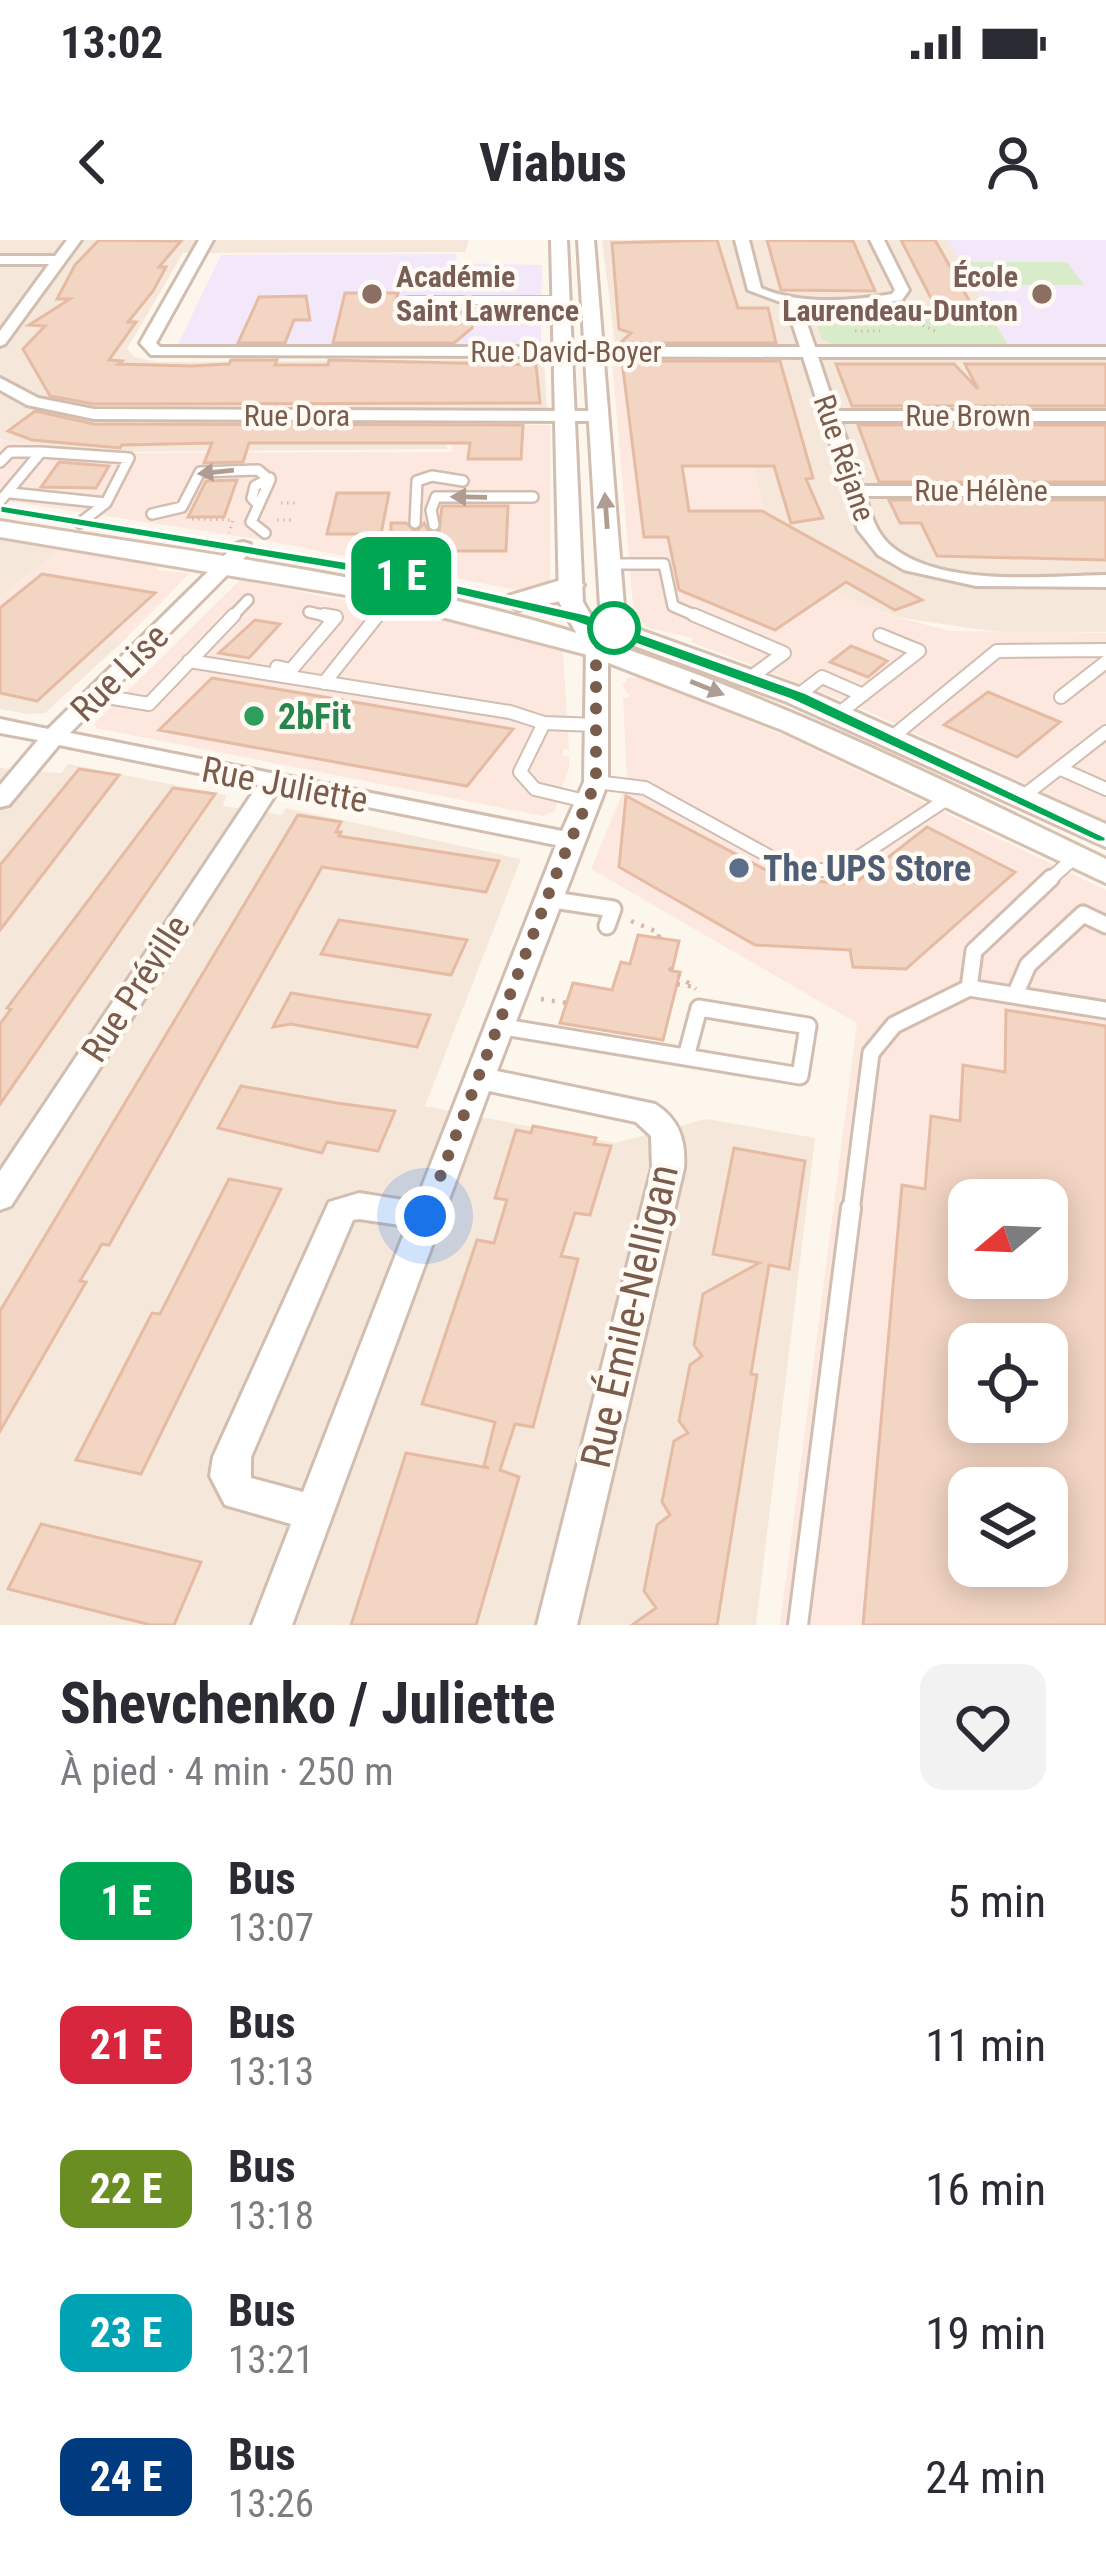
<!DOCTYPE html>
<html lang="fr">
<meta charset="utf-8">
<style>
:root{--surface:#fff;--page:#f2f2f3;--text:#2b2b33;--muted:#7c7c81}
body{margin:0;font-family:"Roboto Condensed",sans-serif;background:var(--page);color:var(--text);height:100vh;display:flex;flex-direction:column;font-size:45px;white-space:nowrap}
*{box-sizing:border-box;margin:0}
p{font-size:39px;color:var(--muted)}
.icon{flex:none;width:66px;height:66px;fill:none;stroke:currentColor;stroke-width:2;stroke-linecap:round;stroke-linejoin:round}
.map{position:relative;height:1385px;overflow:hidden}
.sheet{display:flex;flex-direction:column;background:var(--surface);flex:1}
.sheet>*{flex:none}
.badge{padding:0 24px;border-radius:18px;font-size:42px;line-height:78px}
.needle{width:78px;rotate:251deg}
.buttons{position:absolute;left:948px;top:939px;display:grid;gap:24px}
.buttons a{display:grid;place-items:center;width:120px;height:120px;border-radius:24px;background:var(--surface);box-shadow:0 6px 30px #0003;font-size:60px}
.you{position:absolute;width:60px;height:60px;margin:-30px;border:9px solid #fff;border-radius:50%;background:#1a73e8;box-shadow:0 0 0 18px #1a73e833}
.map>.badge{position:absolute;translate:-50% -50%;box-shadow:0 0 0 6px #fff}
.round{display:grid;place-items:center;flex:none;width:126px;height:126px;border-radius:24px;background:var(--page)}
.summary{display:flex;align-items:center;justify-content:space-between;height:204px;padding:0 60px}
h1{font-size:57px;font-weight:700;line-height:90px}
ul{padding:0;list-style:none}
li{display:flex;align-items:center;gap:36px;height:144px;padding:0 60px}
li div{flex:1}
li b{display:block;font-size:45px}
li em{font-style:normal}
li .badge{min-width:132px;font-weight:700;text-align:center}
.status{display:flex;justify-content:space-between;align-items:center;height:84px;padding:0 60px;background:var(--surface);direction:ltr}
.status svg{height:33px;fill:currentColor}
header{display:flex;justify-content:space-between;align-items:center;height:156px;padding:0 60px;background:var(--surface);font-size:54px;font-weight:700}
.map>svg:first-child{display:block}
</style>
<div class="status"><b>13:02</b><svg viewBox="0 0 49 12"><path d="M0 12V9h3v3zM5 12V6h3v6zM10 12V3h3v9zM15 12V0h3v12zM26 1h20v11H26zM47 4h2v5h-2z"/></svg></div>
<header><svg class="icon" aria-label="back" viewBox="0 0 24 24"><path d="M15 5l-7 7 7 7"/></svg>Viabus<svg class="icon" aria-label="person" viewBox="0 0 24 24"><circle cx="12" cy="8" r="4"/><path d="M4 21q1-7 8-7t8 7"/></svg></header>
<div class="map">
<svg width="1106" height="1385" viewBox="0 0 1106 1385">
<rect width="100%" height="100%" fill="#fdf6ec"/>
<!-- residential -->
<path fill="#f5e8da" d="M0 0H469L465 12 183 13 127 109 135 117 156 122 544 119 547 168H452L447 209 112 212 48 209 0 199Z
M602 0H1106V392L1011 393 968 388 897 377 819 348 634 120 631 103H615Z
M0 300 60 309 0 357Z
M0 380 122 402 45 473 28 474 0 469Z
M68 524 226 555 223 566 282 575 286 568 521 619 425 866 615 903 706 879 815 898 756 1385H0V528L61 533Z"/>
<!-- commercial -->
<path fill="#fde8e0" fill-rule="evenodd" d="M728 119 770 291 813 342 889 375 950 391 1106 393V581L847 462 691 402 694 398 649 388 634 377 612 121Z
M454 183 550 185V345L526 352 269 301 0 260V200L110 213 452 212Z
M60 309 159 326 157 330 190 333 122 402 0 380V357Z
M240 340 467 384 563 412 569 509H563V516L569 517V527L555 571 543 576 96 488 95 483Z
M638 437 786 496 1106 650V1385H780L857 783 591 629 627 542 623 458 630 457 622 445 628 438ZM969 960H1047V1038H969ZM969 1104H1047V1182H969ZM969 1248H1047V1326H969Z"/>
<!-- education -->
<path fill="#f3e8fa" d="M947 0H1106V105H1008Z
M457 14 456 23 542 25 541 104H178L221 15Z"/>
<!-- green -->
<path fill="#d8ecc9" d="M959 22H1067L1084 45H973Z
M899 64 986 68 1008 105 834 104 822 99 812 71 823 66Z"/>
<!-- building -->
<path fill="#f3d5c3" stroke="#e6bba3" stroke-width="3" fill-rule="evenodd" d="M99 0 181 1 159 27H166L153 51 128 82H136L109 120 122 121 118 124 191 126 229 124 231 120H277L275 125H328L329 120 536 125 540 163 94 164 50 156 23 109 45 86 29 85 70 59H57L75 25Z
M717 0 738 68H768L776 103H620L631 93 619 89 612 3Z
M767 0 853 1 875 51 781 50Z
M901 0H935L970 62H933Z
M345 53H398L395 64 405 68H474L472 88 454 103H333Z
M306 56 310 80H294L285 103H238L259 57Z
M622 121H780L813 238 806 239 823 278 791 283 774 226H682L689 271H762L922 360 895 370 846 342 775 390 679 350 668 297H644Z
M836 124H954L978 149 965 124H1106V166H852Z
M35 171 94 184 523 185 521 219H468L470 203H249L243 222 204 223 212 203 122 205 120 208 32 200 8 191Z
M858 185H1106V242H879Z
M59 222 109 226 96 248 41 247Z
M237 240 224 277H188L206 241Z
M337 253H389L381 294H327Z
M889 260H1106V320L937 316 921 283H900Z
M442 266H508L506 311H439L440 303 421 302 412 293 403 302H391V283H406L416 292 424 283 430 293 439 292Z
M42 334 155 353 37 461 0 453V368Z
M255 380 280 384 249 418 219 413Z
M851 406 879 417 887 421 868 437 830 422Z
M212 438 513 489 467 546 159 490Z
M988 452 1060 482 1017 517 944 485Z
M79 529 119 535 0 690V625Z
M173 548 215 554 0 864V784L11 769 7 768Z
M626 556 783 639 854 644 927 587 1015 632 906 729 853 727 850 710 755 705 619 627Z
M298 575 341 582 336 592H341L339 596 499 621 486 652 322 627 109 1005 102 1004 80 1041 86 1042 0 1191V1071Z
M339 680 412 691 467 700 451 735 321 714Z
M638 695 679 701 672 731 680 732 663 800 560 783 573 743 612 750 621 722 630 724Z
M291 753 339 761 430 775 417 807 291 784 273 787Z
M1006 770 1106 786V1385H863L902 945 925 949 931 876 960 881 963 825 1005 832ZM969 960H1047V1038H969ZM969 1104H1047V1182H969ZM969 1248H1047V1326H969Z
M241 846 337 863 395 871 378 911 327 902 322 913 218 888Z
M533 886 596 898 594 904 611 906 590 975 575 973 561 1016 578 1019 533 1187 515 1184 500 1230 519 1237 476 1385H351L406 1213 489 1228 484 1226 495 1182 422 1164 477 1000 494 1003 507 960 495 958 516 890 531 893Z
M734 908 805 921 789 1029 769 1025 751 1134 757 1135 717 1385H632L656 1368 644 1351 657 1285 670 1275 662 1262 674 1201 688 1193 679 1181 690 1125 702 1116 694 1105 703 1054 759 1023 713 1014Z
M229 939 281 949 141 1234 76 1220 152 1073 160 1074Z
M41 1284 201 1322 174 1385H151L8 1349Z"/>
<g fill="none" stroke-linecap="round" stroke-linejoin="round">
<defs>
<path id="service-far4" d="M405 60H564"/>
<path id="service-far3" d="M0 222 10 212H41
M0 261 41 212 129 218 106 263 11 253
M257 263 252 258 255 246 270 238
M152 274 182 267 200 232 258 230 270 240 251 282 265 293
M80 283 106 263
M415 283 417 241 432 236 463 241
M434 285 431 270 436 257H533
M412 302 414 313 430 317
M610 324H664L673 366 701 378
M309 372 335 378
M231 378 248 360
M376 378 393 356"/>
<path id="service-far2" d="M694 375 784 413 751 437
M189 421 510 472 544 483 597 485
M277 427 291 430 336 377 324 375
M324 443 378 375
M95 455 149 464 234 375
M797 456 822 437 863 455
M1061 457 1106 422
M838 474 919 411 880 395
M544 483 520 532 535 549 589 562
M891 498 997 411 1106 410
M1061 529 1106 549
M596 542 645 548 794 630H839L950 557
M1021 558 1106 492
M1048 641 1075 617"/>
<path id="service-far1" d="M1051 638 974 711 969 748 1106 770
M547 659 613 669 607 686
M1015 755 1028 725 1083 674 1106 685
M498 786 800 836 808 786 699 768 686 817
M851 971 871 813 894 785 969 748"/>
<path id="service" d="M798 1385 851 968"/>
<path id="minor" d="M67 0H81L5 104 0 106V91L49 24H0V16H55Z
M199 0H213L156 103 160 107H800L786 64 748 50 735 0H749L761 48C800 65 852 61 892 54L895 50 870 0H884L909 50 902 60 865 66H801L815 107H1106V117H818L836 171H1106V181H840L862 246H1106V256H865C871 275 876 293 891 306 941 348 1045 336 1106 335V347L976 346 904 330 878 315 858 290 803 117 151 115 140 103Z
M0 138 38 158 94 169 600 171 608 176 600 181 94 179 27 165 0 150Z
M243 302 250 304V312L70 493 562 591 584 542 586 408 597 402 608 408V542L497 831 655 864C679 879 686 900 684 928L577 1385H537L652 928 651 896 636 882 489 851 292 1385H252L291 1284 225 1265 210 1236 213 1217 329 962 359 953 416 962 556 605 279 549 11 966 0 970V931L258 545 59 505 9 565 0 567V545L38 500 0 493V479L48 489 236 304ZM359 979 407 986 303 1252 251 1238V1217L353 980Z"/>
<path id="tertiary" d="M551 0H567L583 362 594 381 600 366 578 0H594L624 366 610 408 597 416 588 414 559 362Z"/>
<path id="secondary" d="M0 281C179 310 361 332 536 381 735 437 920 529 1106 619V643L782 490 588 415 376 360 0 297Z
M571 337 584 345 561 361 518 370 504 362 508 356Z
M604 377 807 450 1106 584V607L787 462 594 391 590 385 594 379Z"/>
</defs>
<!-- service-far4 casing -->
<use href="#service-far4" stroke="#d1beb0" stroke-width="10"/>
<!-- service-far3 casing -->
<use href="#service-far3" stroke="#d1beb0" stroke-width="14"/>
<!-- service-far2 casing -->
<use href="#service-far2" stroke="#d1beb0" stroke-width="16"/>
<!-- service-far1 casing -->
<use href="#service-far1" stroke="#d1beb0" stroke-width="21"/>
<!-- service casing -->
<use href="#service" stroke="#d1beb0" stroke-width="24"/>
<!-- minor casing -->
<use href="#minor" stroke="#d1beb0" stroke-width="6"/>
<!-- tertiary casing -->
<use href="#tertiary" stroke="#d1beb0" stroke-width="6"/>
<!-- secondary casing -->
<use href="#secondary" stroke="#d6c0b0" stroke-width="6"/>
<!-- path-far1 -->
<path stroke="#d9b8a5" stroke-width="3" stroke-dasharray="1.5 4.5" stroke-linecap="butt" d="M901 75 939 93
M855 91H880
M281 263H297
M192 279 233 280 229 293
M277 280H293"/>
<!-- path -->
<path stroke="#d9b8a5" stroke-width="4.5" stroke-dasharray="3 8" stroke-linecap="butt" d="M631 681 660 693 658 698
M669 728 696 749
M677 744 695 747
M541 759 567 763"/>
<!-- service-far4 -->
<use href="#service-far4" stroke="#fff" stroke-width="8"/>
<!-- service-far3 -->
<use href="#service-far3" stroke="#fff" stroke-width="9"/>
<!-- service-far2 -->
<use href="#service-far2" stroke="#fff" stroke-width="12"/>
<!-- service-far1 -->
<use href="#service-far1" stroke="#fff" stroke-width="15"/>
<!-- service -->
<use href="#service" stroke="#fff" stroke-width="18"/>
<!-- minor -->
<use href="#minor" fill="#fff" fill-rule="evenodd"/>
<!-- tertiary -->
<use href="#tertiary" fill="#fff" fill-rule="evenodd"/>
<!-- secondary -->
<use href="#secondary" fill="#fff" fill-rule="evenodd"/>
</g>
<!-- one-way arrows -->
<defs><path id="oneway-solid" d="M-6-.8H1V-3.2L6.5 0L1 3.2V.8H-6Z" transform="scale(3)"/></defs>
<g fill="#af9d94">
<use href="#oneway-solid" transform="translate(216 232) rotate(174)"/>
<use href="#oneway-solid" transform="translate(469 257) rotate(-179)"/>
<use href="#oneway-solid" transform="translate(606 271) rotate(-94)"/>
<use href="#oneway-solid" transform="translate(707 448) rotate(22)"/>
</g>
<!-- line -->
<path fill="#00a651" stroke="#fff" stroke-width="3" d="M0 265 374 326 586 374 804 452 1106 597V602H1098L791 460 574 382 374 336 0 273Z"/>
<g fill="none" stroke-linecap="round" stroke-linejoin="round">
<!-- walk -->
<path stroke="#7a5c4d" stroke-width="12" stroke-dasharray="0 21.6" d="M425 976 559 627 596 542V422L605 385 614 388"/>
</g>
<!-- markers -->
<g fill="#8d6e63" stroke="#fffaf3" stroke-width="4.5">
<circle cx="372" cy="54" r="12"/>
<circle cx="1042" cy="54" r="12"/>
</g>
<circle fill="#fff" stroke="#00a651" stroke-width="6" cx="614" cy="388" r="24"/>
<circle fill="#2e9e5b" stroke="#fffaf3" stroke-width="4.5" cx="254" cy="476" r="12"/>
<circle fill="#5c6f8a" stroke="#fffaf3" stroke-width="4.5" cx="739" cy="628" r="12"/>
<g text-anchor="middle" stroke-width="9" stroke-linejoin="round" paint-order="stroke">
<!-- far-education labels -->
<g font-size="30" font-weight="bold" fill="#785e54" stroke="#fffaf3" text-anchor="start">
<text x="396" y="47">Académie<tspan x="396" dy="34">Saint Lawrence</tspan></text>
<text x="1018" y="47" text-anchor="end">École<tspan x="1018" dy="34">Laurendeau-Dunton</tspan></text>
</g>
<!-- far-street labels -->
<g font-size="30" fill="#7a5c4d" stroke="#fffaf3">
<text x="566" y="122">Rue David-Boyer</text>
<text x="297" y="186">Rue Dora</text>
<text x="968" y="186">Rue Brown</text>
<text transform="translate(844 218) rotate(71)" y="10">Rue Réjane</text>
<text x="981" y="261">Rue Hélène</text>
</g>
<!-- street labels -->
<g font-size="36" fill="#7a5c4d" stroke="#fffaf3">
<text transform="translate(119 432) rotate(-45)" y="13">Rue Lise</text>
<text transform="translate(285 544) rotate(11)" y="13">Rue Juliette</text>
<text transform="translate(135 748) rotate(-57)" y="13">Rue Préville</text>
</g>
<!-- leisure labels -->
<g font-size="36" font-weight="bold" fill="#27864d" stroke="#fffaf3" text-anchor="start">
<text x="278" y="489">2bFit</text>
</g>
<!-- service labels -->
<g font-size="36" font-weight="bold" fill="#4e5e75" stroke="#fffaf3" text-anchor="start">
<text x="763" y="641">The UPS Store</text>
</g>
<!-- near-street labels -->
<g font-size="42" fill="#7a5c4d" stroke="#fffaf3">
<text transform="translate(629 1076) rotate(-77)" y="15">Rue Émile-Nelligan</text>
</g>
</g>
</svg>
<div class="buttons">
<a><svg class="needle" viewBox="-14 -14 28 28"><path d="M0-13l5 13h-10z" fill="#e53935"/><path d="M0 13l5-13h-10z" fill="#7c7c81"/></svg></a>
<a><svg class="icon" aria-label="locate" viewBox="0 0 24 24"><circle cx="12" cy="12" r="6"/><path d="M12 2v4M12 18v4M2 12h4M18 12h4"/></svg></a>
<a><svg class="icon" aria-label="layers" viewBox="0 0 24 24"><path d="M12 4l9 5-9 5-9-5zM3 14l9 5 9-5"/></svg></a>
</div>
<div class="you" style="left:425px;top:976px"></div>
<b class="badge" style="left:401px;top:336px;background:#00a651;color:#fff">1 E</b>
</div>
<section class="sheet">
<div class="summary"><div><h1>Shevchenko / Juliette</h1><p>À pied · 4 min · 250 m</p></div><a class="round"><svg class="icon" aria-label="heart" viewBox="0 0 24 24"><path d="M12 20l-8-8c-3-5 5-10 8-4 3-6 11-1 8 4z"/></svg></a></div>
<ul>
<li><span class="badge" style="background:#00a651;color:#fff">1 E</span><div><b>Bus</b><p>13:07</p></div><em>5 min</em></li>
<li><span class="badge" style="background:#d7263d;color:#fff">21 E</span><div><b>Bus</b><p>13:13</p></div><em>11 min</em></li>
<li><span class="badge" style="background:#6b8e23;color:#fff">22 E</span><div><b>Bus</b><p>13:18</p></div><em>16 min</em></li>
<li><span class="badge" style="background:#00a3b4;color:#fff">23 E</span><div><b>Bus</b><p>13:21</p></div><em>19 min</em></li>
<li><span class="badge" style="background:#003b80;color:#fff">24 E</span><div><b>Bus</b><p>13:26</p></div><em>24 min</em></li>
</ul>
</section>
